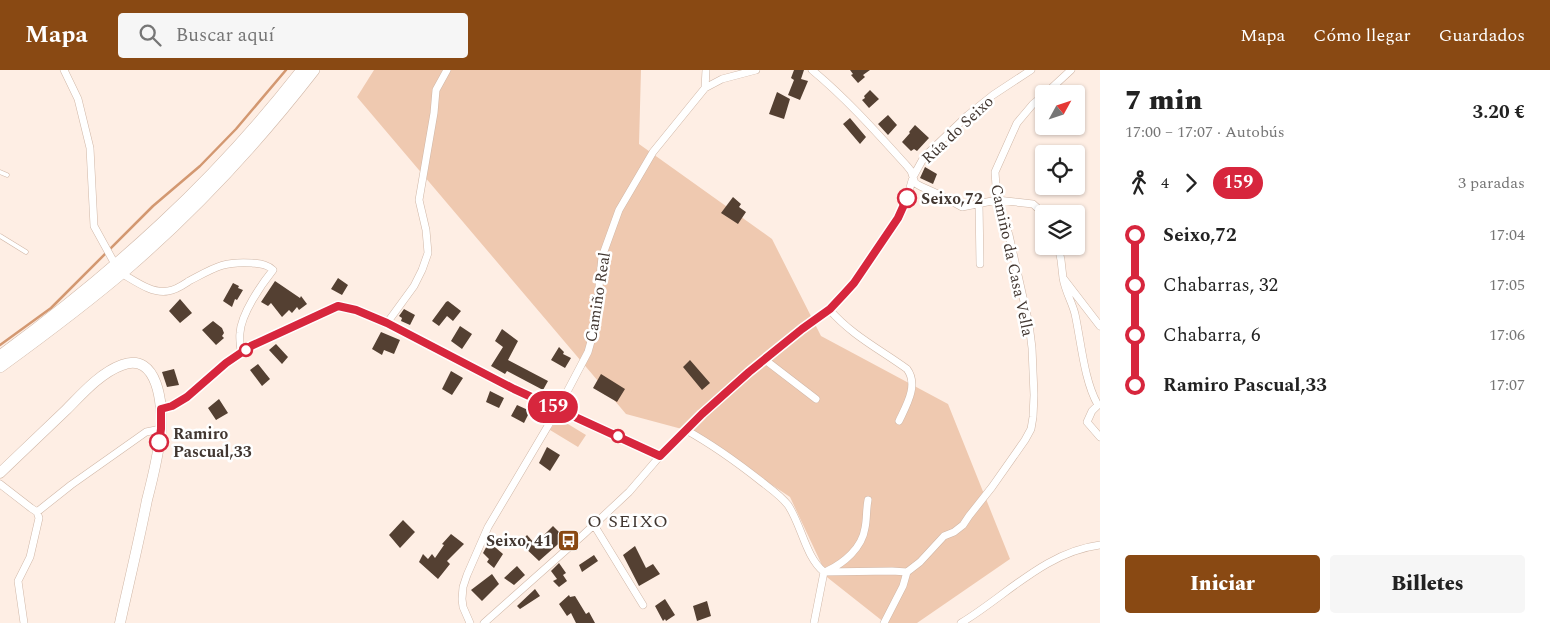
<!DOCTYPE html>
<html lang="es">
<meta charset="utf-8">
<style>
:root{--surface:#fff;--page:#f6f6f6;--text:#222;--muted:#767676;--accent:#894913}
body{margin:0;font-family:Spectral,serif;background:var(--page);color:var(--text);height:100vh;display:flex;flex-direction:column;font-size:19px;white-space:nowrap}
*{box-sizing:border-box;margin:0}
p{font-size:16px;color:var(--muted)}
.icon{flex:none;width:28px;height:28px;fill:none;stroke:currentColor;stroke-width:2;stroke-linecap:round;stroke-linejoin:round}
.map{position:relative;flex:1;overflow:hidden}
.drawer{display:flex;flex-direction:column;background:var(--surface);width:450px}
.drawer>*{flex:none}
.badge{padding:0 10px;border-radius:16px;font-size:18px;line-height:32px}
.needle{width:32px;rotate:50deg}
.buttons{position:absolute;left:1035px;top:15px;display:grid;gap:10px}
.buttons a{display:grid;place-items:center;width:50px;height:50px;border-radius:5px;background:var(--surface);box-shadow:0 1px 4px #0004;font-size:25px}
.map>.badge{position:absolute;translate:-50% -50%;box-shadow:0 0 0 2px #fff}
.legs{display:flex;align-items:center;gap:8px;height:55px;padding:0 25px;font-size:16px}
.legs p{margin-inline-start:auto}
.head{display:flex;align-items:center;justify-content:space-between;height:85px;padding:0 25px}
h1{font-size:28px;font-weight:800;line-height:38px}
.button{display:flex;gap:10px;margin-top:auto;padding:10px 25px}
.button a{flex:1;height:58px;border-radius:5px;background:var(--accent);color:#fff;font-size:20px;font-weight:800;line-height:58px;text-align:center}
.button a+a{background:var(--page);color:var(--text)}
ul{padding:0 25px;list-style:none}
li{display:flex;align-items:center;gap:18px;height:50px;font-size:19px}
li i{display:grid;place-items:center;width:8px;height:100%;margin:0 6px;background:currentColor}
li i::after{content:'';width:12px;height:12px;margin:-6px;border:4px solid;border-radius:50%;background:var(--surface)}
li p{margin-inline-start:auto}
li:first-child i{background:linear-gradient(#0000 50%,currentColor 0)}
li:last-child i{background:linear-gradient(currentColor 50%,#0000 0)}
header{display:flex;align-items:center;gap:30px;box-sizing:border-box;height:70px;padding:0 25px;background:var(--accent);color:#fff}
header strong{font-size:24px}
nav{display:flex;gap:28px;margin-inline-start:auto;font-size:18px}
.search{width:350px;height:45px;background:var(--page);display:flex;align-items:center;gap:12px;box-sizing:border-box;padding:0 18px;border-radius:5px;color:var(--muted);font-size:19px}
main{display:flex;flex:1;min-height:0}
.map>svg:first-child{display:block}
</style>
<header>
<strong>Mapa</strong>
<div class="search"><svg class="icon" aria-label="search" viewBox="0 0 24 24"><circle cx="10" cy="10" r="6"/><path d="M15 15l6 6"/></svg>Buscar aquí</div>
<nav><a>Mapa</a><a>Cómo llegar</a><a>Guardados</a></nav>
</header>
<main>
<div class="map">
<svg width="1100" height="553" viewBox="0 0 1100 553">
<rect width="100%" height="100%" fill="#feeee4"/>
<!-- green -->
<path fill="#efc9b0" d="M374 0H641L639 74 772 169 821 266 948 334 1010 489 917 553H885L823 504 821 493 790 427 693 362 626 344 357 27Z
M558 348 586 365 578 377 550 360Z"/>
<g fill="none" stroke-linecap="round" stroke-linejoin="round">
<!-- stream -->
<path stroke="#d39871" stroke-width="2.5" d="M0 275 51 238 153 136 200 96 236 59 286 0"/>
</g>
<!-- building -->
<path fill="#544032" d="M794 0H804L801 9 808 11 800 30 788 25 794 10 791 8Z
M850 0H870L863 5 865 7 858 13 851 5 853 4Z
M870 20 879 29 869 38 862 30 865 28 864 26Z
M777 22 790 29 784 49 769 44Z
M888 45 897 55 888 65 878 54Z
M850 48 866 67 860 74 843 54Z
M915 55 929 68 917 81 914 79 911 81 902 72 910 63 909 62Z
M925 97 937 104 933 114 920 108Z
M733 127 741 134 739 137 746 142 738 154 721 143Z
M338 208 348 215 342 225 331 219Z
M275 211 300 228 301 226 307 234 299 240 297 237 292 243 289 240 282 247 271 233 268 236 261 232Z
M233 213 239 216 238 218 243 220 237 230 235 229 232 237 223 231Z
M180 229 192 243 180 253 169 241Z
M448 231 461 241 453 251 447 246 439 256 432 251 446 232Z
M404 239 415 245 410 255 401 251 402 248 399 246Z
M213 251 222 258 224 263 222 266 224 268 216 275 202 260Z
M460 256 472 264 462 279 451 271Z
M502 259 518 271 508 290 548 311 543 320 507 301 505 304 491 296 503 277 495 271Z
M381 262 400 270 394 284 384 280 382 285 372 279Z
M276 274 288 287 282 294 269 280Z
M559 277 564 282 563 284 571 288 565 298 551 290Z
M690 290 710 313 702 320 683 297Z
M258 294 270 309 262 316 250 300Z
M174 299 179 315 167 317 162 302Z
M451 301 463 308 452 325 442 319Z
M601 304 625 319 617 332 593 318Z
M490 321 504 328 499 338 486 332Z
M219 329 228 343 216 350 208 338Z
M517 335 528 340V345L524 353 511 346Z
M547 377 560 385 550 401 539 393Z
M403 450 415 462 400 478 389 465Z
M553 456 565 468 539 491 520 473 527 465 535 474Z
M451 464 464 474 447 491 450 494 438 509 419 492 423 484 428 489 432 484 435 488 444 475 442 474Z
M489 472 503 484 494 498 487 492 489 489 483 483Z
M635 476 646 498 653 494 660 504 639 516 623 485Z
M594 485 598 491 582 502 579 495Z
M559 493 566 503 563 505 567 511 559 517 553 511 557 509 551 501Z
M517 496 525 505 514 515 504 508Z
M492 504 499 514 482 531 471 520Z
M535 519 540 526 520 539 517 536Z
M569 525 570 527 575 526 586 544 589 542 595 553H576L571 543 567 546 559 534Z
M665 529 675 545 666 551 665 549 663 551 655 536Z
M707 531 711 546 697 551 693 536Z"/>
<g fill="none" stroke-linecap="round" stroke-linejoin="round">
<defs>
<path id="lane" d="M0 102 7 105
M0 166 26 182"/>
<path id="street" d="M64 0 78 29 90 78 94 156 116 196
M706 0 705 18 722 9 756 0
M812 0C847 29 877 63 907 96L911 101 915 113 920 116 940 125 962 137 997 130 1033 134 1044 144
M1045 24 1071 0
M979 133 980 194
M1058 176 1061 190 1063 208 1100 256
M121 203C135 211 152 224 168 221 176 220 183 215 189 211 214 198 223 191 252 193 260 194 267 194 273 200 261 215 241 244 240 263 239 270 241 277 241 283
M1063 208C1065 221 1072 232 1075 244 1081 271 1084 311 1098 335L1092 341 1087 352 1100 367
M829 239C851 265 881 280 907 299 919 315 906 336 899 351
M387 253 414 216 422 200 428 183 426 160 419 130 434 43 436 20 447 0
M764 289 816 329
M161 339 173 336 187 327 226 293 251 276 338 236 356 240 387 253 514 319 660 386
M686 360C713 375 738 393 762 412 771 419 781 426 788 435 802 456 805 486 824 502
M0 414 31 438 37 442 71 415 146 362 161 359
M594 455 643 535
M827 501C844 493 862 478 865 458 867 449 866 440 868 430
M824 502 892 501 907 502 903 516 884 553
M907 502 920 492 944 466 954 462 963 455 969 446 992 417 1025 370 1031 359 1033 347 1034 325 1032 278 1029 254 1009 165 997 130 995 102 1017 53 1033 34 1044 25
M24 553 18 511 30 487 39 448 37 442
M470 553 463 537 462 529 463 517 467 505 488 457 558 339 588 282 595 257 602 187 619 140 653 82 705 18
M484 553 583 465 629 422 660 386 720 328 774 281 834 235 854 213 898 148 907 128 913 107 924 87 968 45 993 25 1031 0
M814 553 824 502
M961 553C1006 526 1045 482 1100 475"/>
<path id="secondary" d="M0 403C22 382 44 361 66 340 82 324 100 303 122 295 158 281 163 336 161 359 159 383 153 407 147 430 139 471 129 512 120 553"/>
<path id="primary" d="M0 286C116 201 214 113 302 0
M0 297C44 265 88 232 129 197 197 138 259 71 314 0"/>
</defs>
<!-- lane casing -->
<use href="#lane" stroke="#d0b7a7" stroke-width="5"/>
<!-- street casing -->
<use href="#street" stroke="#d0b7a7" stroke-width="8"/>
<!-- secondary casing -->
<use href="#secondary" stroke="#d0b7a7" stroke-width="11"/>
<!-- primary casing -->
<use href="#primary" stroke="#d0b7a7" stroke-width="12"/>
<!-- lane -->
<use href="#lane" stroke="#fff" stroke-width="4"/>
<!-- street -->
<use href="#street" stroke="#fff" stroke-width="7"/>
<!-- secondary -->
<use href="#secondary" stroke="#fff" stroke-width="10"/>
<!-- primary -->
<use href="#primary" stroke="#fff" stroke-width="11"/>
</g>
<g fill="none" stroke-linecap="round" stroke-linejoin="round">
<defs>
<path id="line-1" d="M159 372 161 359V339L172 336 187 327 226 293 251 276 338 236 356 240 387 253 514 319 660 386 702 344 749 302 802 259 830 239 844 224 854 213 898 148 907 128"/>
</defs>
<!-- line-1 casing -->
<use href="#line-1" stroke="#fff" stroke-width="11"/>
<!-- line-1 -->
<use href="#line-1" stroke="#d7263d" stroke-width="8"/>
</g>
<!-- icons -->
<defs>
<symbol id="bus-square" viewBox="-11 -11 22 22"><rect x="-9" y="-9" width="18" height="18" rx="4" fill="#894913" stroke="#fff"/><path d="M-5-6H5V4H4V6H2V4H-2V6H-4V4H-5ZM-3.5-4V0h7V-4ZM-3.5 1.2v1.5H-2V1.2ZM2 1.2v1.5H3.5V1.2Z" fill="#fff"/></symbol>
</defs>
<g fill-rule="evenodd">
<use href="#bus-square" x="556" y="458" width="25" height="25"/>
</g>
<!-- markers -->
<g fill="#fff" stroke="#d7263d" stroke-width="2.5">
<circle cx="907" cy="128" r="9"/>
<circle cx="246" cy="280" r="6"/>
<circle cx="618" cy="366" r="6"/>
<circle cx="159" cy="372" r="9"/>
</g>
<g text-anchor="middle" stroke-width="5" stroke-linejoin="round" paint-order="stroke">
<!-- street labels -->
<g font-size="16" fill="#423731" stroke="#fff">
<text transform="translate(957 59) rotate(-43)" y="6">Rúa do Seixo</text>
<text transform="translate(1013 190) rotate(78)" y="6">Camiño da Casa Vella</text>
<text transform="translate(597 227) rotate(-81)" y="6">Camiño Real</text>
</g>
<!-- stop labels -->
<g font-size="16" font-weight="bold" fill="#423731" stroke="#fff" text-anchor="start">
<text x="921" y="134">Seixo,72</text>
<text x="173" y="369">Ramiro<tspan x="173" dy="18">Pascual,33</tspan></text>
</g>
<!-- poi labels -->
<g font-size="16" font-weight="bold" fill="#423731" stroke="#fff" text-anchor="end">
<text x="552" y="476">Seixo, 41</text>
</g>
<!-- neighbourhood labels -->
<g font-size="18" letter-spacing="1" fill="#423731" stroke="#fff">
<text x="628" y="457">O SEIXO</text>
</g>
</g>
</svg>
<div class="buttons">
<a><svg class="needle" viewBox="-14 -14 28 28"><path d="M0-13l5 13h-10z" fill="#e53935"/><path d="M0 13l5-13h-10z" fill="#767676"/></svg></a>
<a><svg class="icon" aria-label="locate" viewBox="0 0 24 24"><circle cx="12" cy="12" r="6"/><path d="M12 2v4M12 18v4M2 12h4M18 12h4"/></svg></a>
<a><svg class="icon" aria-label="layers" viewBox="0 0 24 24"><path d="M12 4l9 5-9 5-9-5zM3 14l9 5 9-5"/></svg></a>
</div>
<b class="badge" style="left:553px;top:337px;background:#d7263d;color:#fff">159</b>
</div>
<section class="drawer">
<div class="head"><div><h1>7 min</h1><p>17:00 – 17:07 · Autobús</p></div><b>3.20 €</b></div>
<div class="legs"><svg class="icon" aria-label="walk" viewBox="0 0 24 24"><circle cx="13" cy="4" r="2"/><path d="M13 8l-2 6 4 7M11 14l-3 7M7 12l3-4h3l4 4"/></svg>4<svg class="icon" aria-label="forward" viewBox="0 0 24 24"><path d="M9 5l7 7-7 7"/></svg><b class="badge" style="background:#d7263d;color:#fff">159</b><p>3 paradas</p></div>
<ul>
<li><i style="color:#d7263d"></i><b>Seixo,72</b><p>17:04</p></li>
<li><i style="color:#d7263d"></i><span>Chabarras, 32</span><p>17:05</p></li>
<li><i style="color:#d7263d"></i><span>Chabarra, 6</span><p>17:06</p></li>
<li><i style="color:#d7263d"></i><b>Ramiro Pascual,33</b><p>17:07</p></li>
</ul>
<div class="button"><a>Iniciar</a><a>Billetes</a></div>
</section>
</main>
